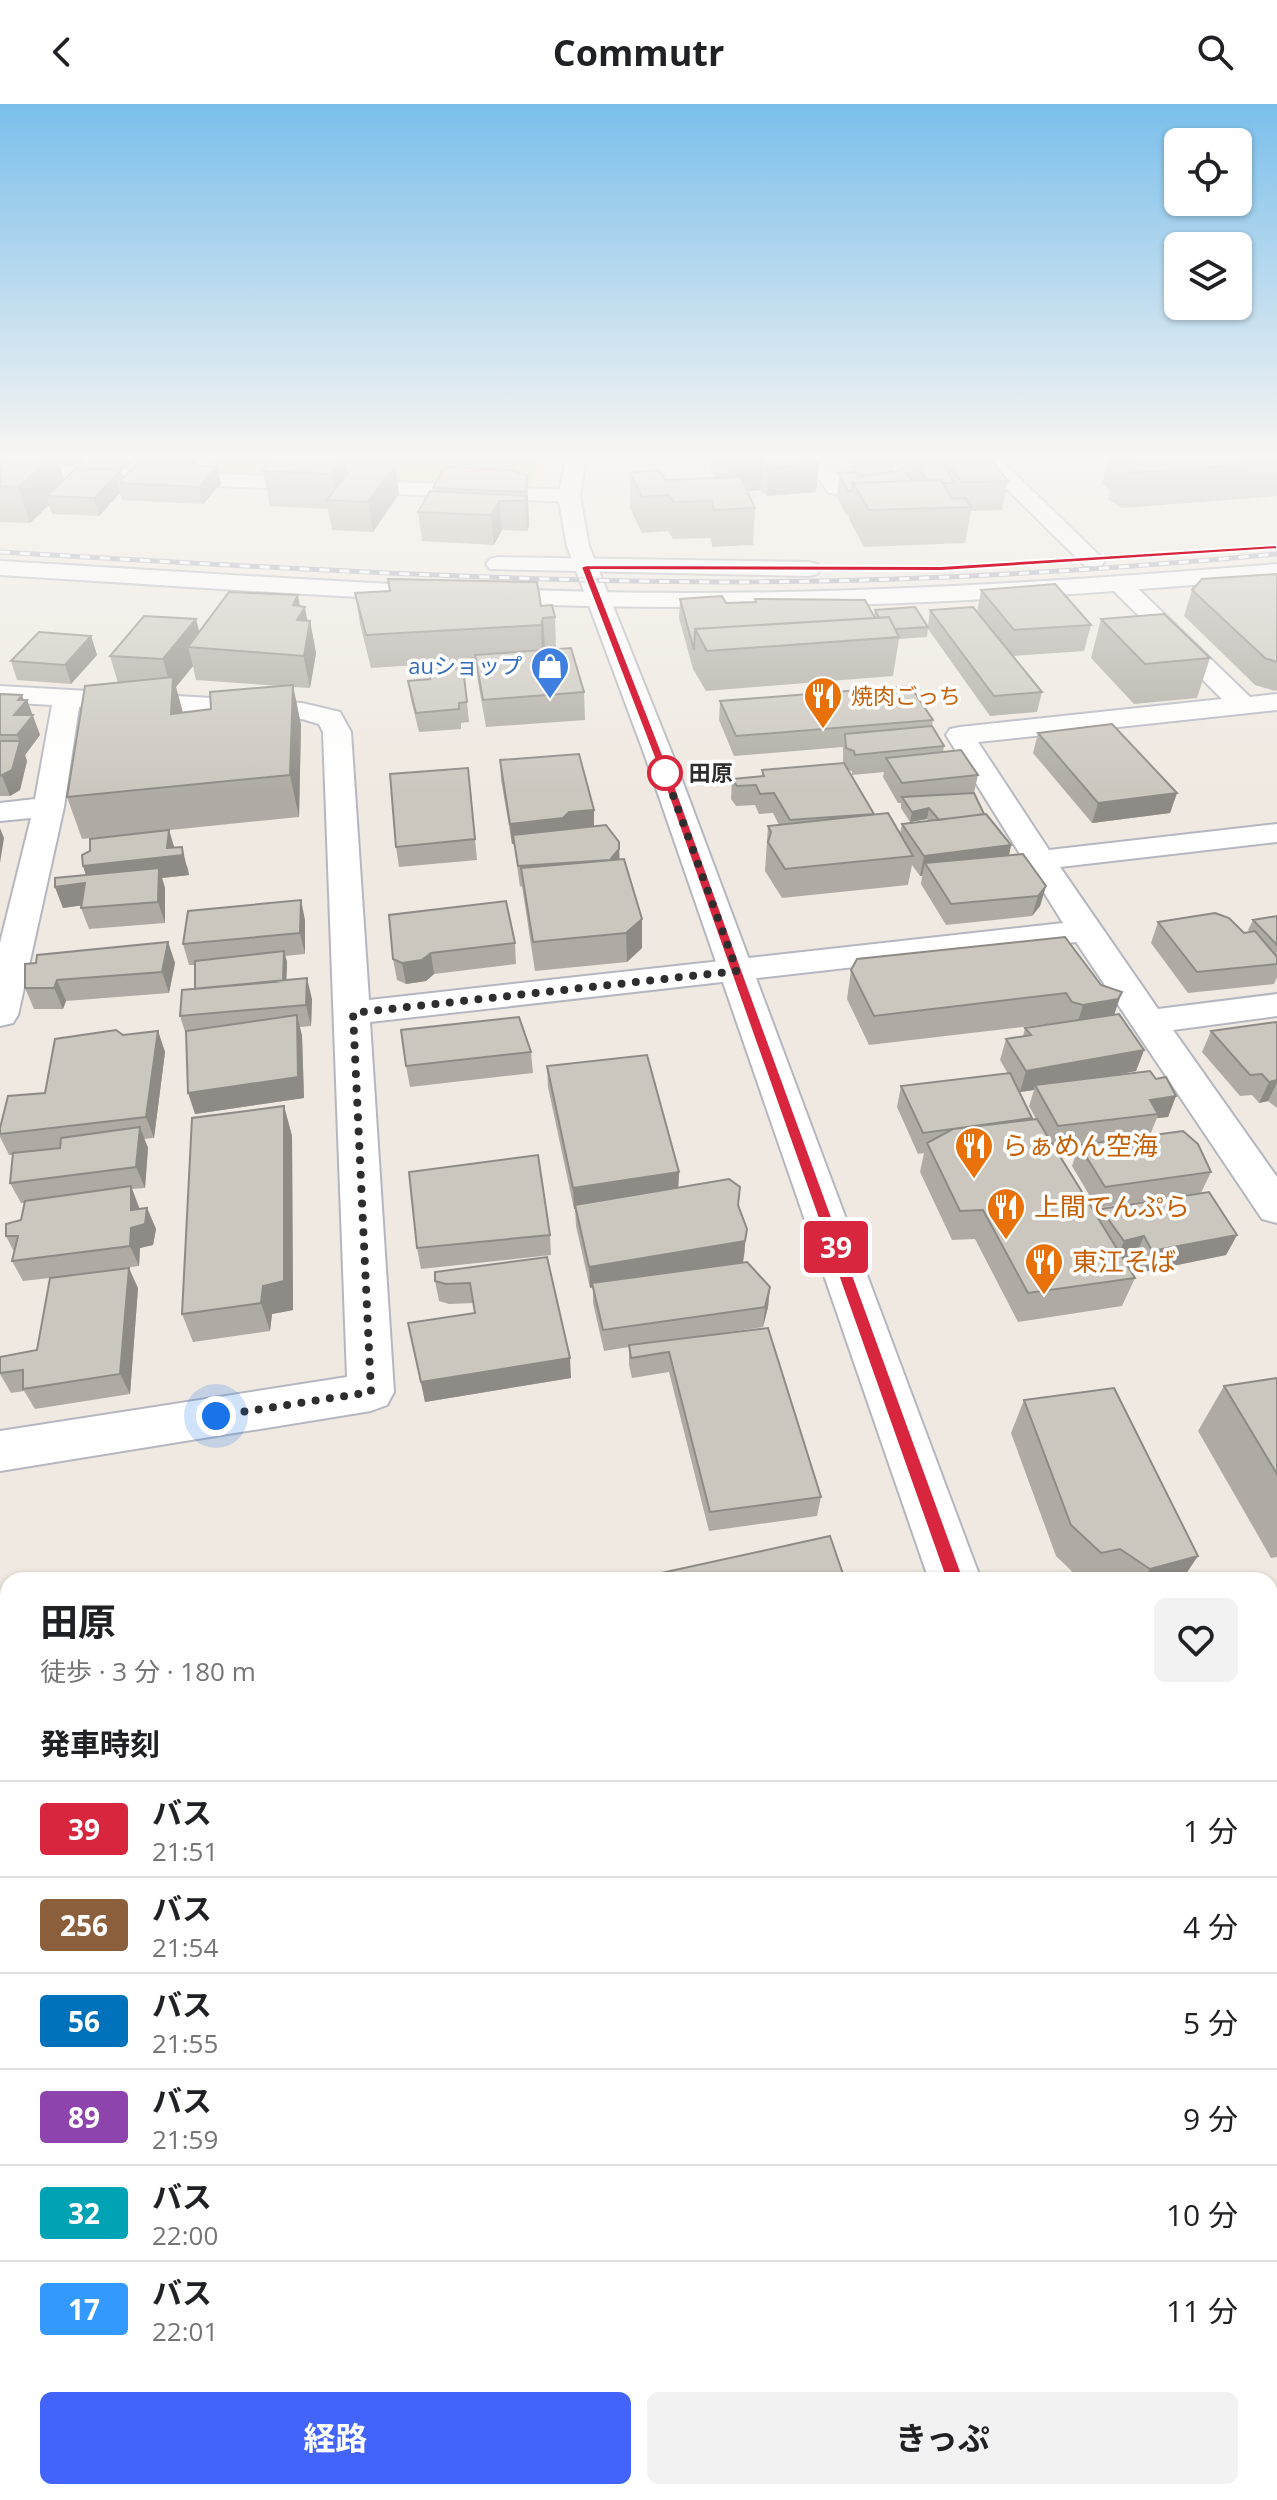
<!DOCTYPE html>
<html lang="ja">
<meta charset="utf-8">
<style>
:root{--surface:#fff;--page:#f2f2f2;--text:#202124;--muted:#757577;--line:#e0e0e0;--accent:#4264fb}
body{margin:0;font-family:"Open Sans","Noto Sans JP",sans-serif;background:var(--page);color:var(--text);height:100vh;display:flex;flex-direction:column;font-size:30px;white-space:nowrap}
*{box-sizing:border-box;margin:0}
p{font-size:26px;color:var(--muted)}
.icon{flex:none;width:44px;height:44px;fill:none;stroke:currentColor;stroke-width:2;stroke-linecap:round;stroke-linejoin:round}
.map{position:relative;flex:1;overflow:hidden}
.panel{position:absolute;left:0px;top:1468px;width:1278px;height:928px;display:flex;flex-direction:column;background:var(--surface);border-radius:24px 24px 0 0;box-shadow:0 2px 6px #0004}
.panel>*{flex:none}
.badge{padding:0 16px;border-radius:6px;font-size:28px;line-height:52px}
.fabs{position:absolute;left:1164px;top:24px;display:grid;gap:16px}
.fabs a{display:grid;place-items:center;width:88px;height:88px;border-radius:12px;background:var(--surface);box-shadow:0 2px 6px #0004;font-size:40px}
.you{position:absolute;width:40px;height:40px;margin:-20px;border:6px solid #fff;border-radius:50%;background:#1a73e8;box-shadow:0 0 0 12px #1a73e833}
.map>.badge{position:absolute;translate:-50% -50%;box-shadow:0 0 0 4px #fff}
h2{padding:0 40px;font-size:30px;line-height:72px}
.round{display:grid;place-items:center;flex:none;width:84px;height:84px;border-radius:12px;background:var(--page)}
.headline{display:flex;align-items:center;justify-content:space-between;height:136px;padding:0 40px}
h1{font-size:38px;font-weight:700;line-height:60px}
.cta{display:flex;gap:16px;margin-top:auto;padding:16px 40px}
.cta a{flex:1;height:92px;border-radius:12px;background:var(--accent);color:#fff;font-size:32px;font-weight:700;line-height:92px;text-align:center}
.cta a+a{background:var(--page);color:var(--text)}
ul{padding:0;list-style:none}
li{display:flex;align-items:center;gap:24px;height:96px;padding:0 40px;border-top:2px solid var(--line)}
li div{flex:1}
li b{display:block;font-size:30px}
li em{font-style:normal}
li .badge{min-width:88px;font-weight:700;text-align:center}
header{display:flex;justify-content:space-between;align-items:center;height:104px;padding:0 40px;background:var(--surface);font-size:36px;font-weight:700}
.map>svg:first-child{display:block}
</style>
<header><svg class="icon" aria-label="back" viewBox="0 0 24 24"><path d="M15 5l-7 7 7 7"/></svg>Commutr<svg class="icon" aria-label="search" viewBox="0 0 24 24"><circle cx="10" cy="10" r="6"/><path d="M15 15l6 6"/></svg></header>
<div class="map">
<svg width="1277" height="2396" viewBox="0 0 1277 2396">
<rect width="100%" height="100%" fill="#efe9e1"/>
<!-- green -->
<path fill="#b6e59e" d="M216 355H538L532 378 515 384 203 369Z"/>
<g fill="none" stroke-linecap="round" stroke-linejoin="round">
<defs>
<path id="minor" d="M804 355H824L843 377 995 372 982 358 984 355H1000L1105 457 1101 462H1085L1007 385 837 390 829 389Z
M0 360 569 386 580 392 569 398 0 372Z
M1120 473 1128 475 1250 593 1277 590V606L978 638 1049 746 1277 720V738L1060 763 1158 905 1277 890V912L1173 926 1277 1073V1119L1262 1115 1076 838 370 918 394 1288 387 1301 371 1307 0 1367V1327L347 1273 323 628 319 620 302 615 79 603 64 703 18 911 13 919 0 922V839L31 714 0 717V699L35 695 52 601 0 598V582L302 599 340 608 351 628 369 896 1063 819 946 631 950 625 960 623 1222 595 1112 485 1108 480 1112 475Z"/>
<path id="tertiary" d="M566 355H586L580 392 589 442 673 652 981 1476H929L645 652 567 442 558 392Z
M1277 1595V1649L1270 1650V1596Z
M8 1838V1900L0 1902V1840Z
M1270 2314 1277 2317V2396H1249L1246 2388H1270Z"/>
<path id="secondary" d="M498 453 809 458 817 460 821 465 817 470 809 472 490 465 486 460 490 455Z
M0 457C229 470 457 488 687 489 884 489 1081 476 1277 460V474C1081 491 884 504 687 503 457 503 229 485 0 471Z"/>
</defs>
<!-- minor casing -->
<use href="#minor" stroke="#b4b7c1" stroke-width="4"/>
<!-- tertiary casing -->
<use href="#tertiary" stroke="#b4b7c1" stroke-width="4"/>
<!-- secondary casing -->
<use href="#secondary" stroke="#b4b7c1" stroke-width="4"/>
<!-- minor -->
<use href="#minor" fill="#fff" fill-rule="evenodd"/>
<!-- tertiary -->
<use href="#tertiary" fill="#fff" fill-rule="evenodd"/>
<!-- secondary -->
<use href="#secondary" fill="#fff" fill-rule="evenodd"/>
<defs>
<path id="rail" d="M0 448C242 462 483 477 725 478 910 478 1094 467 1277 450"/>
</defs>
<!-- rail casing -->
<use href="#rail" stroke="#a3a6b8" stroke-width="5"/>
<!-- rail -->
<use href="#rail" stroke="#fff" stroke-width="3" stroke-dasharray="10" stroke-linecap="butt"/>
</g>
<!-- wall -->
<path fill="#afaba4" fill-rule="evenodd" d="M7 355H86L84 362 60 361 64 375 123 374 139 360 138 355H200L193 362 217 363 221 380 203 400 122 396 120 389 99 412 52 410 49 401 30 419 0 418V360Z
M88 355H134L126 364 90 362Z
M273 355H345L347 370 399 390 373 428 332 426 328 405 270 402 263 367Z
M712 355H814L816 388 767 392 760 386 747 387 755 404 753 441 712 443 711 434 673 435 668 427 642 429 630 404V369L666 376 716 374 711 367Z
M848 355H972L971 358 1008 377 1002 406 971 407 965 439 864 443 849 415V411H846L837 393 839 369 853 368 848 358ZM894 359 899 367 893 368Z
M1109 355H1277V392L1122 404 1108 395 1110 386 1102 380Z
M527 372 529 422 527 427 502 426 494 441 422 437 418 408 434 388 433 384Z
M1277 470V586L1275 587 1255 581 1184 512 1192 486Z
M981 486 1091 521 1084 547 1013 552 1042 588 1037 608 990 612 928 525 927 533 899 535 893 572 706 587 693 565 679 514 680 495 726 499 755 498V495L874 512 875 506 928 522 930 506 977 508Z
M390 487 541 502 555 513 556 545 584 588 585 616 486 623 478 578 476 557 371 564 360 520 355 489Z
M300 502 307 517H310L316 549 310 584 293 583 301 621 299 713 82 735 67 693 118 579 110 552ZM193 562 196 576 280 582 211 605 183 608 176 583Z
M1101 515 1210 554 1197 594 1134 600 1091 554Z
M91 532 97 551 71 580 17 576 11 557Z
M408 577 467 598 469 618 461 619V625L419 628 411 596Z
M0 590 27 596 40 631 25 651 27 657 20 686 10 692H0Z
M720 597 933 616 932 622 944 642 943 648 978 671 974 689 984 710 1011 741 1009 751 1046 782 1040 802 1032 812 946 821 921 780 922 772H920L912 761 908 781 782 794 765 767 768 722 779 721 773 709 759 710 755 701 736 702 731 695 732 675 762 672V666L843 659V643L734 652 719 616ZM848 666 852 667V671L884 668 883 673 898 699H901V704L910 718 927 715 929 717 902 720 900 729 874 710Z
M1038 629 1177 689 1170 709 1092 719 1033 649Z
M500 656 594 706V722L619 738 620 756 642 815V844L627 858 535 867 522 782 520 783 514 740H512L501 676Z
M468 664 477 756 399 763 396 743Z
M169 726 174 744 188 764 189 771 162 774 165 784V819L89 825 81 804 82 801 63 804 55 783 86 771 83 762Z
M389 811 515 839 516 860 434 870 426 877 406 880 397 876 393 855Z
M1277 812V873L1274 880 1188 889 1151 839 1158 818 1244 829 1250 828 1248 826 1253 816Z
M305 816V850L285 852 287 858 286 876 312 895 311 922 300 923 302 932 304 994 195 1010 186 931 180 912 195 885V861H189L183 840Z
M1065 833 1114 911 1144 946 1136 967 1107 972 1156 975 1176 992 1168 1013 1157 1014 1150 1031 1211 1068 1201 1089 1097 1104 1072 1062 1079 1041 1139 1033 1054 1043 1098 1113 1101 1105 1237 1131 1226 1151 1143 1168 1135 1153 1123 1155 1135 1174 1122 1202 1018 1218 975 1135 952 1136 920 1068 924 1049 918 1050 897 1003 901 982 1008 970 1000 956 1006 935 1023 932 1025 924 1057 919 869 941 847 895 851 866ZM1034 986 1029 1002 1036 1015 1032 1016V1014L1020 988Z
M168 838 175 859 169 889 66 897 63 905H34L25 884 36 859Z
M1277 920V1004L1268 997 1259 999 1252 991 1240 992 1202 948 1211 927Z
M158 927 165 948 154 1034 144 1035 148 1044 145 1084 132 1085 139 1105 147 1104 156 1125 153 1141 140 1144 139 1162 77 1170 138 1184 130 1290 35 1305 24 1287 11 1289 0 1270V1253L37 1246 50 1174 23 1177 12 1157 14 1148 6 1132 21 1116 24 1099H21L10 1079 13 1051H9L0 1033V1024L123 931Z
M531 948 533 969 410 983 406 962Z
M547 962 679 1068 678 1084 739 1103 745 1146 743 1158 770 1183 768 1203 763 1223 703 1232 821 1393 817 1412 709 1427 669 1268 632 1274 629 1261V1243L604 1247 593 1199V1183L590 1184 576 1122 575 1105H574L548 983Z
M284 1002 292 1032 293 1206 272 1210 270 1227 193 1238 182 1210Z
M550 1131 551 1151 421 1165 417 1144Z
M547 1153 571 1274 425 1298 408 1219 475 1209 474 1199 449 1200 439 1197 435 1177Z
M1277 1274V1453L1271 1454 1198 1327 1224 1282Z
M1024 1296 1182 1476H1081L1056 1452 1011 1329Z
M0 1589 4 1593 8 1592V1754L0 1755Z
M1277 1817V1880L1270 1864V1833Z
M1277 1885V1945L1270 1930V1890Z"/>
<!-- shaded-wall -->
<path fill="#8e8b86" d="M51 355H58L67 384 47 392 49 401 30 419 18 383Z
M123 355H134L126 364Z
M184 355H200L187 368Z
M343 355H345L350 388 336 397 331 370Z
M762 357 760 386 728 389 729 360Z
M819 359 816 388 767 392 769 364Z
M395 362 399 390 373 428 368 398Z
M217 363 221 380 203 400 199 383Z
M121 366 125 380 118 379 120 389 99 412 94 394Z
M527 372 529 422 527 427 525 397Z
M499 397 502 426 494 441 491 411Z
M298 491 301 508 305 503 309 526 310 517 316 549 310 584 293 501Z
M543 514 545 546 542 553 541 521Z
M196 515 204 545 188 543 193 562 176 583 184 614 171 610 172 588 163 555Z
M91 532 97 551 71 580 65 561Z
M293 581 301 621 299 713 290 671Z
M22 591 25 599 27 596 40 631 25 651 27 657 20 686 10 692 2 672 20 638 17 631 14 611 18 596Z
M1177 689 1170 709 1092 719 1098 699Z
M929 704 927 715 910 718 912 708Z
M594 706V726L513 731 514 740H512L510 720 569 708Z
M0 724 4 734 0 759Z
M169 726 175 746 182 743 189 771 162 774 165 784V819L158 798 90 783 83 762 167 744Z
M619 738V766L610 756Z
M1011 741 1007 761 925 759 922 772H920L924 752Z
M85 779 92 800 63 804 55 783Z
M1046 782 1040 802 1032 812 1038 792Z
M301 796 305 816V850L300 829Z
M642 815V844L627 858 626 829Z
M168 838 175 859 169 889 162 868Z
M284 847 287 858 286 888 283 877Z
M431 849 434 870 426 877 406 880 402 859Z
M307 874 312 895 311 922 306 901Z
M57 876 66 897 63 905 54 884Z
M1122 888 1112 917 1074 930 1083 901Z
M297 911 302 932 304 994 195 1010 188 989Z
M158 927 165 948 154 1034 146 1013Z
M1144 946 1136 967 1038 985 1035 981 1034 986 1020 988 1026 967Z
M1277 976V979L1268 997 1259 999 1269 978Z
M1176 992 1168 1013 1157 1014 1158 1010 1150 996Z
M284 1002 292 1032 293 1206 272 1210 270 1227 261 1199Z
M140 1023 148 1044 145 1084 136 1063Z
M679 1068 678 1089 574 1105 573 1084Z
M131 1082 139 1103 140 1121 147 1104 156 1125 153 1141 140 1144 139 1162 130 1142Z
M747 1125 743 1158 592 1179 593 1183 590 1184 589 1163Z
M1237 1131 1226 1151 1143 1168 1152 1147Z
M1144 1132 1135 1153 1116 1157 1124 1137Z
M129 1164 138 1184 130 1290 120 1270Z
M770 1183 768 1203 763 1223 765 1203Z
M570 1254 571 1274 425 1298 421 1278Z
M1198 1452 1182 1476H1143L1150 1465Z"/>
<!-- building -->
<path fill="#cbc7bf" stroke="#8e8b86" stroke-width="2" d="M7 355H51L18 383 0 382V360Z
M273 355H343L331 370 263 367Z
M725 355H814L819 359 769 364 762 357 729 360Z
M1123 355H1277V358L1131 369 1117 360 1128 358Z
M993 358 1008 377 962 378 946 359Z
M138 359 217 363 199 383 118 379Z
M355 360 395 362 368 398 327 396Z
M944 361 954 379H942L941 376 928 377 918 362Z
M444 363 512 366 527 372 526 388 433 384Z
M76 364 121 366 94 394 47 392Z
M658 366 666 376 741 373 755 404 714 406 712 397 674 398 668 391 642 393 630 369Z
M904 366 912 377 853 379 852 387H848L839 369 856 368 860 373Z
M941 376 952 395 965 394 971 403 869 406 853 379Z
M430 387 527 392 525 397H499L491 411 418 408Z
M1277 470V558L1265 554 1192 486 1202 475Z
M388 475 537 478 541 502 552 501 555 513 543 514 541 521 366 531 355 489 390 487Z
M1055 480 1091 521 1014 526 981 486Z
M229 488 298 491 293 501 305 503 297 516 310 517 304 552 188 543Z
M722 492 726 499 756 498 755 495 865 496 875 514 695 525 694 546 680 495Z
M915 503 928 523 895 525 889 513 879 514 875 506Z
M973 503 1042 588 994 592 930 506Z
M1164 510 1210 554 1145 560 1101 515Z
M144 512 196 515 163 555 110 552Z
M889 513 899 533 707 547 695 525Z
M39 528 91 532 65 561 11 557Z
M571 544 584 588 483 596 475 551Z
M463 564 467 598 459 599V605L416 609 408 577 430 575 429 566Z
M173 573 171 610 211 605 210 588 293 581 290 671 67 693 85 582Z
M910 582 933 616 736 632 720 597Z
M0 590 22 591 18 596H27L14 611H33L17 631H0Z
M1112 620 1177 689 1098 699 1038 629Z
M932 622 944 642 855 651 854 647 846 644 845 630Z
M0 637H20L12 666 0 672Z
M961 646 978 671 902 679 886 654Z
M579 650 594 706 569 708 563 714 510 720 500 656Z
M844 659 874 710 790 716 774 689 760 690 756 681 737 682 732 675 764 672 762 666Z
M468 664 475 735 396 743 390 670Z
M974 689 984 710 939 716 929 704 912 708 902 693Z
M888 709 913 752 785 765 768 738 771 728 768 722Z
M986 710 1011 741 924 752 902 720Z
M606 721 619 738V745L610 756 518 762 513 731Z
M169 726 167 744 182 743 183 751 83 762 82 751 90 747V735Z
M1023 750 1046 782 1038 792 951 800 925 759Z
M624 755 642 815 626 829 533 838 521 764Z
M159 764 158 798 81 804 85 779 55 783V774Z
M301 796 300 829 183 840 188 807Z
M506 797 515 839 431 849 422 856 402 859 393 855 389 811Z
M1215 809 1229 814 1244 829 1255 827 1277 853V860L1197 868 1158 818Z
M1277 812V841L1253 816Z
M1065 833 1101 881 1122 888 1118 895 1083 901 1072 898 1066 889 874 912 851 866 857 855Z
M168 838 162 868 57 876 54 884H25V860L36 859 37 851Z
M284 847 283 877 195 885V857Z
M307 874 306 901 180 912 182 886Z
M1119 910 1144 946 1026 967 1006 935 1031 931 1025 924Z
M297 911 298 973 188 989 186 927Z
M519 913 531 948 406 962 401 926Z
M1276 918 1277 920V976L1269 978 1262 970 1250 971 1211 927Z
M116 926 123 931 158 927 146 1013 0 1030V1024L8 992 45 989 55 935Z
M647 951 679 1068 573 1084 547 962Z
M1150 967 1156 975 1166 973 1176 992 1150 996 1158 1010 1058 1022 1035 981Z
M1010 969 1032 1014 923 1029 901 982Z
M284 1002V1177L263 1182 261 1199 182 1210 192 1014Z
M1037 1015 1135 1174 1028 1189 983 1106 960 1107 927 1039 953 1025Z
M140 1023 136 1063 10 1079 13 1049 60 1044 61 1034Z
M1183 1027 1198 1040 1211 1068 1105 1083 1079 1041Z
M538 1051 550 1131 417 1144 409 1068Z
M729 1075 740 1083 738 1101 747 1125 745 1137 589 1163 575 1101Z
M131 1082V1106L147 1104 145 1120 131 1124 130 1142 12 1157 18 1132H6V1120L21 1116 25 1097Z
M1209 1088 1237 1131 1152 1147 1144 1132 1124 1137 1101 1105Z
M547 1153 570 1254 421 1278 408 1219 475 1209 470 1179 446 1180 435 1177V1168Z
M747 1158 770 1183 765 1203 603 1226 592 1179Z
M129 1164 120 1270 23 1285V1266L0 1269V1253L37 1246 50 1174Z
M768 1224 821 1393 710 1408 669 1248 631 1254 629 1241Z
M1277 1274V1370L1224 1282Z
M1114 1284 1198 1452 1150 1465 1120 1445 1101 1449 1071 1421 1024 1296Z
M830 1432 845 1476H644L643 1473Z
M8 1592V1731L0 1732V1594Z
M551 2388H722L700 2396H542L541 2394Z"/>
<!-- sky -->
<linearGradient id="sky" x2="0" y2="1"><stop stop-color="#7abfeb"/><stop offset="0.51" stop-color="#f8f5f2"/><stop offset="1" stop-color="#f8f5f2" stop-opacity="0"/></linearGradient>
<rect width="1277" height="690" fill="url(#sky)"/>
<!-- line -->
<path fill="#d7263d" stroke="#fff" stroke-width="2" d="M1277 441V445L941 467 591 466 675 682 964 1476 962 1482 955 1484 949 1482 946 1476 665 682 581 463 586 461 941 462Z"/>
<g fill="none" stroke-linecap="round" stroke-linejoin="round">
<!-- walk -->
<path stroke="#2e2e2e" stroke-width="8" stroke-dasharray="0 14.4" d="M216 1312 371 1288 353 909 737 867 665 669"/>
</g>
<!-- icons -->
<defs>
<symbol id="shop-pin" viewBox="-11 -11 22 30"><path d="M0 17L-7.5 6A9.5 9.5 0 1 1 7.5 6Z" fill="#3f7fe0" stroke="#fff"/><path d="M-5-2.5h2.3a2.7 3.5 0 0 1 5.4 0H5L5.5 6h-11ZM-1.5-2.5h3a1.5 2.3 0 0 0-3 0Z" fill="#fff"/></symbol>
<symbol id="restaurant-pin" viewBox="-11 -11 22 30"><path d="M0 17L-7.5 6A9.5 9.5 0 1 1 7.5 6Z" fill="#e8710a" stroke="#fff"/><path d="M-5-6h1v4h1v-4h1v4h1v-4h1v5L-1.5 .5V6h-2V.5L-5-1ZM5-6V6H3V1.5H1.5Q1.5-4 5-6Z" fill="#fff"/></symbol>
</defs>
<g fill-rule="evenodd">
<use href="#shop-pin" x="528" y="540" width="44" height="60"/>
<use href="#restaurant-pin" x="801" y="570" width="44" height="60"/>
<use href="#restaurant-pin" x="952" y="1020" width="44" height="60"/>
<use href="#restaurant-pin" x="984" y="1081" width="44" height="60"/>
<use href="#restaurant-pin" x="1022" y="1136" width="44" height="60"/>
</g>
<!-- markers -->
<circle fill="#fff" stroke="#d7263d" stroke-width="4" cx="665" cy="669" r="16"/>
<g text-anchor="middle" stroke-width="7" stroke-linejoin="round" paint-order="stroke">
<!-- far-shop labels -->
<g font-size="22" fill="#366cbe" stroke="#fff" text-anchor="end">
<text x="522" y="570">auショップ</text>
</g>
<!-- far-food labels -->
<g font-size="22" fill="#c56008" stroke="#fff" text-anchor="start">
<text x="851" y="600">焼肉ごっち</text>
</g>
<!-- far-stop labels -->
<g font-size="22" font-weight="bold" fill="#2e2e2e" stroke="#fff" text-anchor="start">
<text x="689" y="677">田原</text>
</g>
<!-- food labels -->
<g font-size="26" fill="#c56008" stroke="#fff" text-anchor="start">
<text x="1002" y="1051">らぁめん空海</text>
<text x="1034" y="1112">上間てんぷら</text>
<text x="1072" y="1167">東江そば</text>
</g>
</g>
</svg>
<div class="fabs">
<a><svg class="icon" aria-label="locate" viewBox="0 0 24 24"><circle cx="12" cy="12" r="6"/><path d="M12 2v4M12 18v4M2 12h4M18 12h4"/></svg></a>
<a><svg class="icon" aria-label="layers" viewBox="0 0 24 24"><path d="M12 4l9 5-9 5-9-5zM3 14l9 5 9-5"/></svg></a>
</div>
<div class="you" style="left:216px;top:1312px"></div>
<b class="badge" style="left:836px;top:1143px;background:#d7263d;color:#fff">39</b>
<section class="panel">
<div class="headline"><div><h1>田原</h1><p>徒歩 · 3 分 · 180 m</p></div><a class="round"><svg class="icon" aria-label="heart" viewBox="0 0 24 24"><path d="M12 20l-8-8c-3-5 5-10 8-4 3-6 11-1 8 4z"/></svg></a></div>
<h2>発車時刻</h2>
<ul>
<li><span class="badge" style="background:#d7263d;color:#fff">39</span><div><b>バス</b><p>21:51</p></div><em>1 分</em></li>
<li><span class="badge" style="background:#8b5e3c;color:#fff">256</span><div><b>バス</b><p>21:54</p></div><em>4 分</em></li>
<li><span class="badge" style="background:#0072bc;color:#fff">56</span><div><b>バス</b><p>21:55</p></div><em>5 分</em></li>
<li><span class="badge" style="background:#8e44ad;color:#fff">89</span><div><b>バス</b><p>21:59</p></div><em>9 分</em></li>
<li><span class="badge" style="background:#00a3b4;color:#fff">32</span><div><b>バス</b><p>22:00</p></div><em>10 分</em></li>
<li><span class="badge" style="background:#39f;color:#fff">17</span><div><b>バス</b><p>22:01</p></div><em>11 分</em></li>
</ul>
<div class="cta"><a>経路</a><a>きっぷ</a></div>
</section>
</div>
